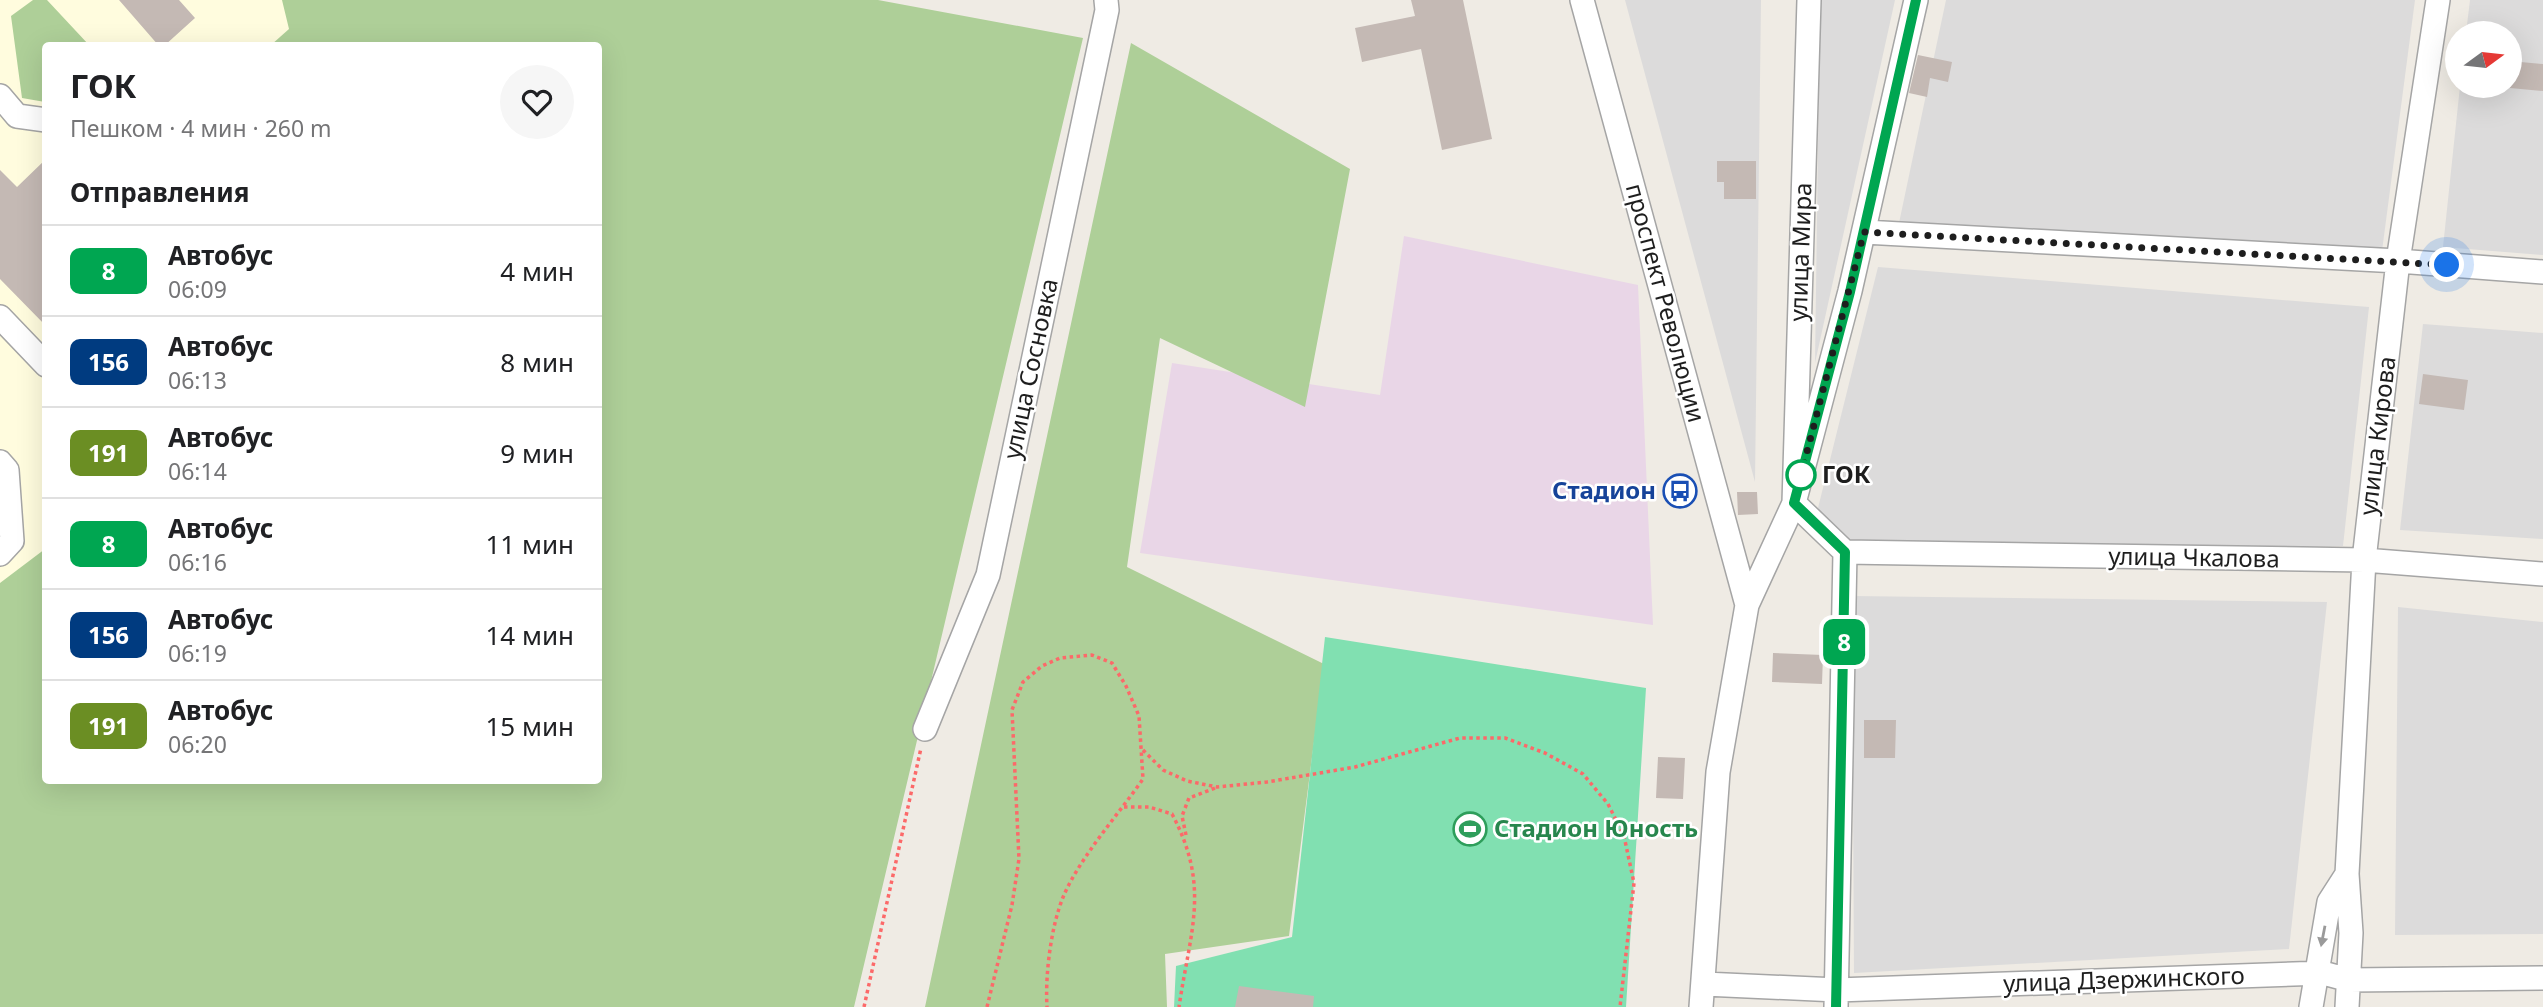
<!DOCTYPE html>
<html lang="ru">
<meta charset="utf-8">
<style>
:root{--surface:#fff;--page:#f6f6f6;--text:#202124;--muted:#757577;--line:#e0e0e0}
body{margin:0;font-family:"Noto Sans",sans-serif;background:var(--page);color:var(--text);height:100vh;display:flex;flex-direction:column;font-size:26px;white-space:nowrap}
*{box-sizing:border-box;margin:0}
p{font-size:23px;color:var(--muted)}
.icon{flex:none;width:38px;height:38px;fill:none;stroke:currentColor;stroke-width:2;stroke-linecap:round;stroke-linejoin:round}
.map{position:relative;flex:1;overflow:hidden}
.sheet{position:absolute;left:42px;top:42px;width:560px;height:742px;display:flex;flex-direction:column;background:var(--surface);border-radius:7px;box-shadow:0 7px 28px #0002}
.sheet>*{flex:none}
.badge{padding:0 14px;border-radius:10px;font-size:24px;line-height:46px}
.needle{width:46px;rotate:75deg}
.tools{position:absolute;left:2445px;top:21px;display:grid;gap:14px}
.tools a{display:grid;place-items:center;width:77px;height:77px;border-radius:50%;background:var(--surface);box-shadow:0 7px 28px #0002;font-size:35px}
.you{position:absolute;width:35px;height:35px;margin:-18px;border:5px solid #fff;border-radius:50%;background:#1a73e8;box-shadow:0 0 0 10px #1a73e833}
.map>.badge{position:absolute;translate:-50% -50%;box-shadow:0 0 0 4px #fff}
h2{padding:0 28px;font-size:26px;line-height:63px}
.round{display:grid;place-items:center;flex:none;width:74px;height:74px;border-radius:37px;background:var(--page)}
.headline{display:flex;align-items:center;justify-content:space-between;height:119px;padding:0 28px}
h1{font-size:33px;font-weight:700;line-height:52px}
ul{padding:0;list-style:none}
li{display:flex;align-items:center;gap:21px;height:91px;padding:0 28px;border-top:2px solid var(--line)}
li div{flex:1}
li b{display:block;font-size:26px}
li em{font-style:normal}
li .badge{min-width:77px;font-weight:700;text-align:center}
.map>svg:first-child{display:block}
</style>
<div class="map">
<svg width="2543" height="1007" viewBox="0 0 2543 1007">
<rect width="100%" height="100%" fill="#efebe4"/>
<!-- residential -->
<path fill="#dcdbdb" d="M1625 0H1761L1755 482Z
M1820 0H1895L1815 363Z
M1946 0H2415L2382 251 1899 223Z
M2470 0H2543V255L2443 247 2460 86H2510V33H2466Z
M1878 267 2369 307 2343 546 1850 561 1818 508Z
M2423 324 2543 333V539L2400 530Z
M1852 596 2327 602 2289 949 1854 973Z
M2398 607 2543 622V934L2395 935Z"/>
<!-- industrial -->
<path fill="#e9d6e7" d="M1404 236 1638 285 1653 625 1140 553 1172 363 1380 395Z"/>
<!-- education -->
<path fill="#fffcde" d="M0 0H484L477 45 46 46 45 675 0 717Z"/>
<!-- forest -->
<path fill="#aecf98" d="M33 0H47L89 45 46 46 45 102 22 98 11 16Z
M282 0H878L1083 38 854 1007H0V583L45 549 46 780H598V46L271 45 289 29Z
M1131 43 1350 169 1305 407 1160 338 1127 567 1324 664 1289 936 1165 954 1167 1007H925Z"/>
<!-- pitch -->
<path fill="#81e0b1" d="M1325 637 1646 688 1626 1007H1174L1176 966 1292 937Z"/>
<!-- building -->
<path fill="#c4b9b4" d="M119 0H179L195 18 164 46H159Z
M1411 0H1463L1492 139 1442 150 1421 49 1362 62 1355 28 1415 16Z
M1918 55 1952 62 1948 82 1930 78 1927 97 1909 93Z
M2510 61 2543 64V91L2510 88Z
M46 159V326L0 279V170L17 187Z
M1717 161H1756V199H1724V182H1717Z
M2423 374 2468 380 2464 410 2419 404Z
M1737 492H1757L1758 514 1738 515Z
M1773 653 1823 655 1822 684 1772 682Z
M1864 720H1896L1895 758H1864Z
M1658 757 1685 758 1683 799 1656 798Z
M1239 986 1314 996 1313 1007H1235Z"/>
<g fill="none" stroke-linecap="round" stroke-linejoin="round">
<defs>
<path id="minor" d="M1582 0 1747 605
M1809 0 1794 503 1845 552 1836 1007
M0 96 17 116 46 120
M1864 232 2398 261 2543 272
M0 317 46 365
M0 462 7 470 12 541 0 554
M1845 552 2364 560 2543 574
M925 729 988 575 1107 10 1106 0
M1704 984 1837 990 2323 973 2349 980 2543 978
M1701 1007 1718 772 1747 605 1794 503 1850 291 1916 0
M2311 1007 2329 902 2347 874
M2347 1007 2351 933 2347 874 2364 560 2398 261 2438 0"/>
</defs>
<!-- minor casing -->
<use href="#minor" stroke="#a5a5a5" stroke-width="26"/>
<!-- path -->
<path stroke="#fc6969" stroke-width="3.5" stroke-dasharray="3.5 3.5" stroke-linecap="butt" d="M1143 750 1163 770 1187 781 1217 787 1267 782 1355 767 1460 738H1505L1545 753 1583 774 1608 804 1624 836 1634 883 1620 1007
M1124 807H1149L1172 814C1211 887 1190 931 1179 1007
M1186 835 1182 816 1189 798 1215 788
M864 1007 921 748
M987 1007 1012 905 1019 859 1012 710 1023 682 1042 666 1060 658 1092 655 1112 663 1126 686 1139 716 1143 779C1118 815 1081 856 1064 895 1051 925 1045 975 1047 1007"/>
<!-- minor -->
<use href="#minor" stroke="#fff" stroke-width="23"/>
</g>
<!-- one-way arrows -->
<defs><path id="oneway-solid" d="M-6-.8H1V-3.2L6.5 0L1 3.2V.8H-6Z" transform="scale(1.75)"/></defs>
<use fill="#9a9a9a" href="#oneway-solid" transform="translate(2323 936) rotate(101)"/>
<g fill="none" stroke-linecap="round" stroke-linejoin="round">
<defs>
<path id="line" d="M1836 1007 1845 552 1794 503 1850 292 1916 0"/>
</defs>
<!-- line casing -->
<use href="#line" stroke="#fff" stroke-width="16"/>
<!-- line -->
<use href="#line" stroke="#00a651" stroke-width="10"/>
<!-- walk -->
<path stroke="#1e1e1e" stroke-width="7" stroke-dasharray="0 12.6" d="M1801 475 1864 232 2447 265"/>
</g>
<!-- icons -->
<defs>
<symbol id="bus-ring" viewBox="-11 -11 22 22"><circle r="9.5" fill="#fff" stroke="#1a4fb4" stroke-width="1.5"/><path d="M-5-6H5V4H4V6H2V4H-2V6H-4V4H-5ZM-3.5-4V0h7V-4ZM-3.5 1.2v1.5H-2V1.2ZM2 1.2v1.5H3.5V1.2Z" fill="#1a4fb4"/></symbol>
<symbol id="stadium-ring" viewBox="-11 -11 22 22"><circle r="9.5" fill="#fff" stroke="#2e9e5b" stroke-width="1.5"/><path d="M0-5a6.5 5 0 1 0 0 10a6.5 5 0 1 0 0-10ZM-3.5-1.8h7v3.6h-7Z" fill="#2e9e5b"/></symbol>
</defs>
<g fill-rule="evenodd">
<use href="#bus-ring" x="1661" y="472" width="38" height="38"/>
<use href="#stadium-ring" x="1451" y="810" width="38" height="38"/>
</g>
<!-- markers -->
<circle fill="#fff" stroke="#00a651" stroke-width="3.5" cx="1801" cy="475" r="14"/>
<g text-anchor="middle" stroke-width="5" stroke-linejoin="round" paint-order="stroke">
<!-- street labels -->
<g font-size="24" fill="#1e1e1e" stroke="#fff">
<text transform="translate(1801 252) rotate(-88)" y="8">улица Мира</text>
<text transform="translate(1665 303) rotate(75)" y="8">проспект Революции</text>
<text transform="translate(1031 369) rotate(-78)" y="8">улица Сосновка</text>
<text transform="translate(2378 436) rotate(-83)" y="8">улица Кирова</text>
<text transform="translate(2194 558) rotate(1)" y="8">улица Чкалова</text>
<text transform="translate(2124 980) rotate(-2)" y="8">улица Дзержинского</text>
</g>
<!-- stop labels -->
<g font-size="24" font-weight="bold" fill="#1e1e1e" stroke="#fff" text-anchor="start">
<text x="1822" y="483">ГОК</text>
</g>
<!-- transit labels -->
<g font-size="24" font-weight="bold" fill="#164399" stroke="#fff" text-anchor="end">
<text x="1656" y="499">Стадион</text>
</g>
<!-- leisure labels -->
<g font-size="24" font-weight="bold" fill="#27864d" stroke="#fff" text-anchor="start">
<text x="1494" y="837">Стадион Юность</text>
</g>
</g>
</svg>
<div class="tools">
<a><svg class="needle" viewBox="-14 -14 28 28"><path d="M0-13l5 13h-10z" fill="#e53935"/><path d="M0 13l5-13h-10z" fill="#757577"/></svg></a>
</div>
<div class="you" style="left:2447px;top:265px"></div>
<b class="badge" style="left:1844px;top:642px;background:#00a651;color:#fff">8</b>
<section class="sheet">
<div class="headline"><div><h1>ГОК</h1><p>Пешком · 4 мин · 260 m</p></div><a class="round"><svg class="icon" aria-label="heart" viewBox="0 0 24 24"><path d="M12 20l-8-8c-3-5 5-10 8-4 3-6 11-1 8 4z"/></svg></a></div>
<h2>Отправления</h2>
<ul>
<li><span class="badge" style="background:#00a651;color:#fff">8</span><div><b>Автобус</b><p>06:09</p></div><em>4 мин</em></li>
<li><span class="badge" style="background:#003b80;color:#fff">156</span><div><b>Автобус</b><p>06:13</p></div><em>8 мин</em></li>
<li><span class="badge" style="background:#6b8e23;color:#fff">191</span><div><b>Автобус</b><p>06:14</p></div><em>9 мин</em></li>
<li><span class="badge" style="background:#00a651;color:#fff">8</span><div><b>Автобус</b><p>06:16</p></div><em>11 мин</em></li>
<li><span class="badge" style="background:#003b80;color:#fff">156</span><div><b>Автобус</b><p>06:19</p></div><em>14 мин</em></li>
<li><span class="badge" style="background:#6b8e23;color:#fff">191</span><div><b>Автобус</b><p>06:20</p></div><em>15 мин</em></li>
</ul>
</section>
</div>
